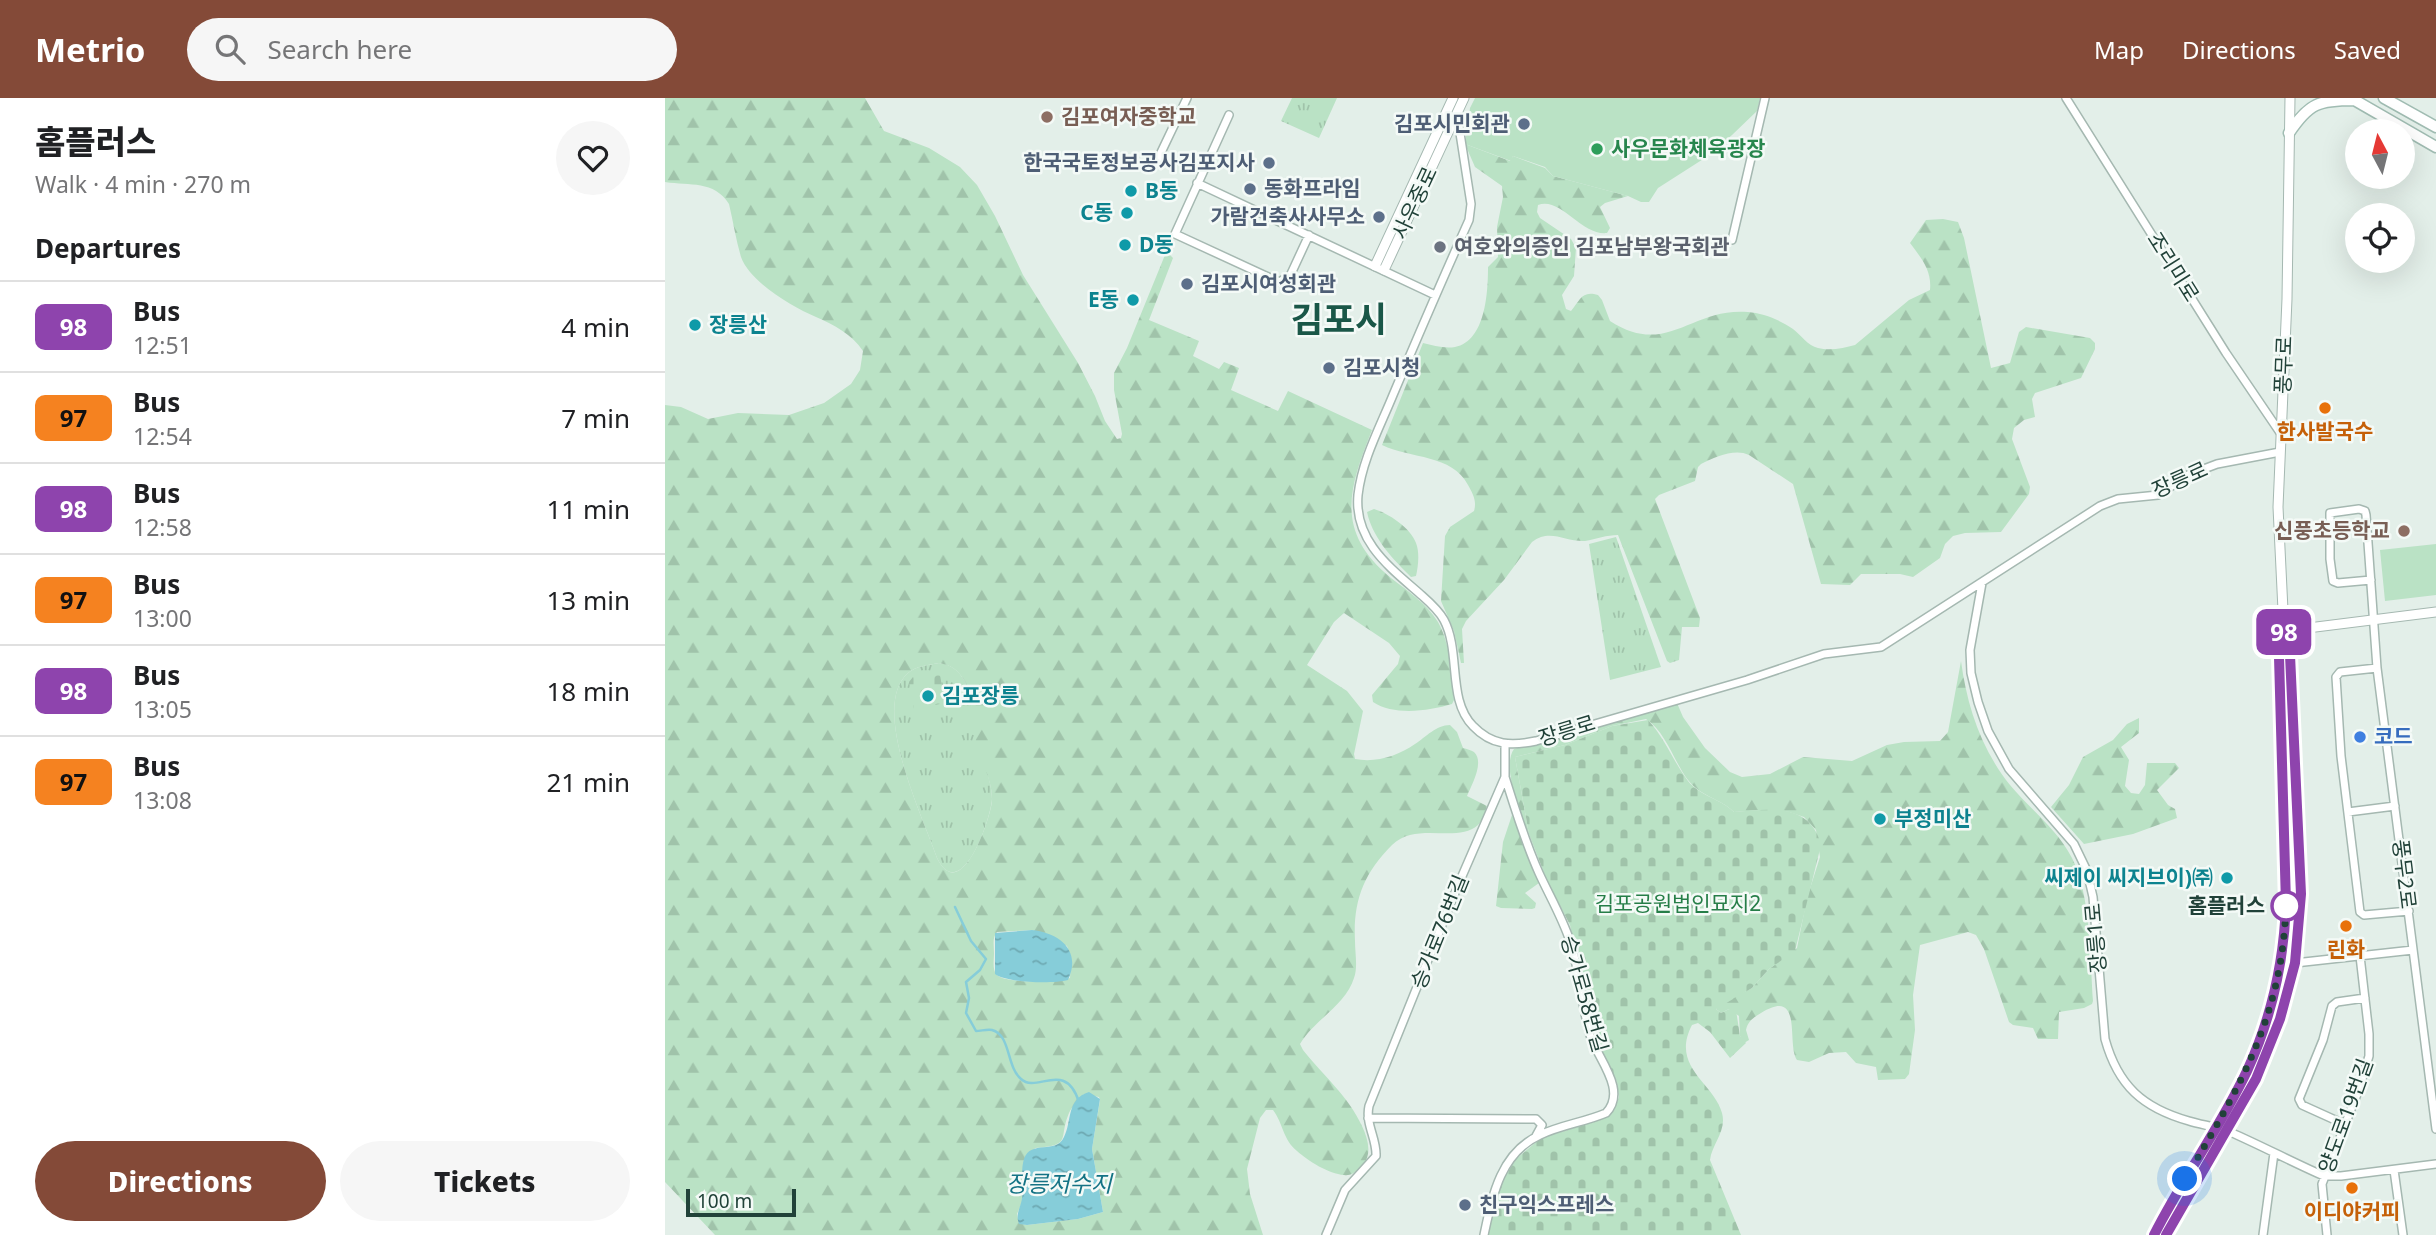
<!DOCTYPE html>
<meta charset="utf-8">
<style>
:root{--surface:#fff;--page:#f6f6f6;--text:#202124;--muted:#757577;--line:#e0e0e0;--accent:#844a38}
body{margin:0;font-family:"Noto Sans","Noto Sans KR",sans-serif;background:var(--page);color:var(--text);height:100vh;display:flex;flex-direction:column;font-size:26px;white-space:nowrap}
*{box-sizing:border-box;margin:0}
p{font-size:23px;color:var(--muted)}
.icon{flex:none;width:38px;height:38px;fill:none;stroke:currentColor;stroke-width:2;stroke-linecap:round;stroke-linejoin:round}
.map{position:relative;flex:1;overflow:hidden}
.drawer{display:flex;flex-direction:column;background:var(--surface);width:665px}
.drawer>*{flex:none}
.badge{padding:0 14px;border-radius:10px;font-size:24px;line-height:46px}
.needle{width:46px;rotate:353deg}
.fabs{position:absolute;left:1680px;top:21px;display:grid;gap:14px}
.fabs a{display:grid;place-items:center;width:70px;height:70px;border-radius:50%;background:var(--surface);box-shadow:0 7px 28px #0002;font-size:35px}
.scale{position:absolute;left:21px;bottom:18px;width:110px;box-sizing:border-box;padding-left:7px;border:4px solid #214239;border-top:0;font-size:19px;line-height:24px;white-space:nowrap;color:#214239;-webkit-text-stroke:5px #f4faf7;paint-order:stroke}
.you{position:absolute;width:35px;height:35px;margin:-18px;border:5px solid #fff;border-radius:50%;background:#1a73e8;box-shadow:0 0 0 10px #1a73e833}
.map>.badge{position:absolute;translate:-50% -50%;box-shadow:0 0 0 4px #fff}
h2{padding:0 35px;font-size:26px;line-height:63px}
.round{display:grid;place-items:center;flex:none;width:74px;height:74px;border-radius:37px;background:var(--page)}
.headline{display:flex;align-items:center;justify-content:space-between;height:119px;padding:0 35px}
h1{font-size:33px;font-weight:800;line-height:52px}
.cta{display:flex;gap:14px;margin-top:auto;padding:14px 35px}
.cta a{flex:1;height:80px;border-radius:42px;background:var(--accent);color:#fff;font-size:28px;font-weight:800;line-height:80px;text-align:center}
.cta a+a{background:var(--page);color:var(--text)}
ul{padding:0;list-style:none}
li{display:flex;align-items:center;gap:21px;height:91px;padding:0 35px;border-top:2px solid var(--line)}
li div{flex:1}
li b{display:block;font-size:26px}
li em{font-style:normal}
li .badge{min-width:77px;font-weight:700;text-align:center}
header{display:flex;align-items:center;gap:42px;box-sizing:border-box;height:98px;padding:0 35px;background:var(--accent);color:#fff}
header strong{font-size:33px}
nav{display:flex;gap:38px;margin-inline-start:auto;font-size:24px}
.search{width:490px;height:63px;background:var(--page);display:flex;align-items:center;gap:18px;box-sizing:border-box;padding:0 24px;border-radius:38px;color:var(--muted);font-size:26px}
main{display:flex;flex:1;min-height:0}
.map>svg:first-child{display:block}
</style>
<header>
<strong>Metrio</strong>
<div class="search"><svg class="icon" aria-label="search" viewBox="0 0 24 24"><circle cx="10" cy="10" r="6"/><path d="M15 15l6 6"/></svg>Search here</div>
<nav><a>Map</a><a>Directions</a><a>Saved</a></nav>
</header>
<main>
<section class="drawer">
<div class="headline"><div><h1>홈플러스</h1><p>Walk · 4 min · 270 m</p></div><a class="round"><svg class="icon" aria-label="heart" viewBox="0 0 24 24"><path d="M12 20l-8-8c-3-5 5-10 8-4 3-6 11-1 8 4z"/></svg></a></div>
<h2>Departures</h2>
<ul>
<li><span class="badge" style="background:#8e44ad;color:#fff">98</span><div><b>Bus</b><p>12:51</p></div><em>4 min</em></li>
<li><span class="badge" style="background:#f58220;color:#111">97</span><div><b>Bus</b><p>12:54</p></div><em>7 min</em></li>
<li><span class="badge" style="background:#8e44ad;color:#fff">98</span><div><b>Bus</b><p>12:58</p></div><em>11 min</em></li>
<li><span class="badge" style="background:#f58220;color:#111">97</span><div><b>Bus</b><p>13:00</p></div><em>13 min</em></li>
<li><span class="badge" style="background:#8e44ad;color:#fff">98</span><div><b>Bus</b><p>13:05</p></div><em>18 min</em></li>
<li><span class="badge" style="background:#f58220;color:#111">97</span><div><b>Bus</b><p>13:08</p></div><em>21 min</em></li>
</ul>
<div class="cta"><a>Directions</a><a>Tickets</a></div>
</section>
<div class="map">
<svg width="1771" height="1137" viewBox="0 0 1771 1137">
<defs>
<pattern id="grass-tufts" width="24" height="20" patternUnits="userSpaceOnUse" patternTransform="scale(1.75)"><rect width="24" height="20" fill="#bae2c5"/><path d="M3 7l-1-3M5 7V3M7 7l1-3M15 17l-1-3M17 17v-4M19 17l1-3" fill="none" stroke="#a0c3aa"/></pattern>
<pattern id="forest-firs" width="22" height="20" patternUnits="userSpaceOnUse" patternTransform="scale(1.75)"><rect width="22" height="20" fill="#bae2c5"/><path d="M5 1l3.5 6h-7zM16 11l3.5 6h-7z" fill="#a0c3aa"/></pattern>
<pattern id="cemetery-stones" width="16" height="16" patternUnits="userSpaceOnUse" patternTransform="scale(1.75)"><rect width="16" height="16" fill="#bae2c5"/><path d="M2 7V4a2 2 0 0 1 4 0v3zM10 15v-3a2 2 0 0 1 4 0v3z" fill="#a0c3aa"/></pattern>
<pattern id="water-ripples" width="26" height="14" patternUnits="userSpaceOnUse" patternTransform="scale(1.75)"><rect width="26" height="14" fill="#86cdd9"/><path d="M2 4q2-2 4 0t4 0M15 11q2-2 4 0t4 0" fill="none" stroke="#6da8b1"/></pattern>
</defs>
<rect width="100%" height="100%" fill="#e3efe9"/>
<!-- grass -->
<path fill="url(#grass-tufts)" d="M627 0H672L654 40 616 23Z
M951 439 996 569 945 582 924 446Z
M274 565C289 567 296 575 302 588 308 613 314 638 319 663 322 675 327 688 327 701 326 721 296 808 272 760 259 721 204 609 243 575 251 568 263 567 274 565Z"/>
<!-- forest -->
<path fill="url(#forest-firs)" fill-rule="evenodd" d="M0 0H200L219 33 264 50 295 69 312 87 330 118 358 177 413 265 430 298 440 323 452 341 456 340 457 336 449 292V275L462 250 500 157 503 155 508 160 484 222 534 243 528 258 554 271 559 264 574 270 566 292 613 313 623 293 707 332C683 392 670 434 726 480 743 493 762 506 773 524 786 547 786 577 789 602L787 606C764 613 729 618 708 604L707 597 733 566 735 558 724 545 679 515 669 524 642 567 682 593 698 613 689 656 690 661C711 665 733 658 750 646 761 639 771 627 785 627L792 634 798 650C802 651 806 652 809 654 820 664 806 688 802 698L822 708C820 714 818 722 813 727 792 746 752 723 727 747 698 776 688 804 690 843 690 855 693 869 689 880 681 907 649 922 635 946L638 952C657 976 684 999 697 1028 704 1043 708 1059 694 1071 689 1075 685 1078 679 1077 664 1076 643 1063 632 1053 618 1042 618 1025 608 1012H601L595 1020 582 1071 585 1096 598 1137H50L0 1084V307L16 309 43 321 73 315 124 317 159 305 186 286 195 272 198 253C187 236 169 227 151 219 127 209 85 184 76 159 71 142 68 123 64 106 49 82 25 88 0 84ZM274 565C286 567 293 572 299 582 309 599 306 622 310 640 314 660 328 682 327 703 325 722 296 808 272 760 259 721 204 609 243 575 251 568 263 567 274 565ZM367 832 402 848 406 859 405 880C393 884 341 886 332 877 327 872 329 862 329 855 329 847 327 840 332 834ZM419 996 434 999 435 1002 427 1051 438 1114 413 1121 362 1127 354 1125 352 1116 357 1104V1076L370 1050C408 1047 393 1041 404 1015 407 1008 414 1002 419 996Z
M800 46 845 63 848 58 880 70 888 78 963 98 940 105 935 109 945 130 942 135C917 138 895 98 873 107L872 114 875 120 906 141 911 150 909 178 897 197 901 211 906 213C915 202 917 192 933 197L937 202 945 223C1002 260 1026 209 1083 214 1098 215 1115 222 1128 231 1136 237 1143 248 1153 250 1165 253 1179 250 1190 247L1244 202 1265 192C1267 172 1256 160 1245 145L1261 122 1278 121 1293 124 1299 140 1326 270 1345 265 1354 234 1361 229 1425 240 1430 245V251L1416 280 1370 295 1367 301 1370 319 1359 322 1349 330 1347 341 1365 389 1364 396 1336 434 1300 435 1288 438 1280 446 1275 460 1248 479 1235 476H1196L1185 487 1156 486 1128 386 1084 357C1070 350 1050 359 1036 366L1033 369 1030 383 994 397 990 401 1035 520 1034 529H1017L1014 562 1005 565 1002 563 953 437C942 437 931 441 920 443 900 444 885 430 867 444L839 482 801 523 797 531 799 565H796L789 533 776 503 780 438 785 429 809 413C812 403 808 396 803 387 787 356 746 361 717 347L758 245C768 247 779 251 790 249 821 243 823 193 823 169L833 159 832 129 838 99 837 88 810 69Z
M709 411C723 415 746 430 751 445 755 455 753 469 751 478L746 479 742 475C725 458 707 438 702 414Z
M1296 563C1302 608 1316 651 1345 687 1365 711 1392 731 1407 760 1426 797 1425 861 1428 903L1427 906 1419 910 1394 914 1393 941H1373L1368 930 1348 927 1344 924 1319 851 1311 837 1303 834 1255 847 1248 897 1250 932 1244 976 1240 981 1213 982 1211 969 1191 965 1181 954 1164 955 1144 964 1132 962C1121 946 1139 888 1096 915 1088 920 1083 923 1081 932L1084 942 1079 945 1075 938 1074 918 1064 911 1056 915 1051 911 1054 907 1087 890 1104 871 1132 850 1142 800 1155 759 1151 732 1139 719 1124 714 1099 712 1069 714C1056 701 1035 698 1023 682 1009 664 1001 634 981 621L947 628 900 647 850 659 864 736C856 717 836 669 849 651L1012 605 1018 619 1040 650 1065 674 1077 679 1105 676 1138 659 1187 663 1222 647 1239 644 1275 643 1283 634Z
M1474 620V635L1456 649 1464 662 1460 688 1466 695 1474 696 1480 687 1482 665H1510L1514 670 1492 692 1503 707 1510 711 1512 720 1468 736 1419 746 1386 709 1404 687 1418 659 1448 642 1462 626Z
M847 717 875 782 874 785 860 795 871 805 870 810 867 811 836 810 831 808 838 744Z"/>
<!-- cemetery -->
<path fill="url(#cemetery-stones)" d="M271 574 275 577 280 605 249 611 244 584 248 579Z
M983 622C1000 640 1008 663 1023 683 1035 698 1056 701 1069 714 1104 711 1145 704 1156 747L1130 853 1104 871 1087 890 1051 911 1056 915 1064 911 1071 912 1075 938 1081 945 1065 960 1045 934 1033 925 1027 927C1005 969 1049 985 1057 1015 1062 1033 1047 1046 1045 1062L1076 1137H823L834 1088 851 1061 876 1040 929 1024 945 1016 949 1012 954 999 952 984 928 934 905 827 881 780 864 736 850 659 900 647 947 628Z"/>
<!-- pitch -->
<path fill="#bae2c5" d="M810 0H1095L1092 13 1067 37 1043 58 993 90 984 104H976L963 98 888 78 880 69 848 58 846 63 800 46 805 10Z
M1771 446V497L1720 503 1715 452Z"/>
<!-- water -->
<path fill="url(#water-ripples)" d="M367 832C394 835 417 852 403 882 388 886 342 885 330 876V835Z
M424 994 435 1001 427 1051 438 1114 413 1121 362 1127 354 1126C350 1116 356 1109 357 1100 359 1087 355 1074 359 1061 366 1041 391 1057 399 1039 407 1024 401 1001 424 994Z"/>
<g fill="none" stroke-linecap="round" stroke-linejoin="round">
<!-- stream -->
<path stroke="#86cdd9" stroke-width="2.5" d="M290 809 306 843 321 861 315 872 301 884 304 900 301 915 311 933C316 933 322 931 327 932 346 937 341 968 356 981 372 996 400 961 414 1004"/>
<defs>
<path id="minor" d="M1401 0 1561 255 1616 336
M792 16 806 106 804 122C778 180 753 238 728 297 715 329 697 362 693 397 689 442 723 468 754 495 763 503 773 511 779 522 796 554 782 602 808 628 827 648 847 648 871 643L1082 582 1159 556 1216 549 1435 408 1453 401 1493 397 1523 377 1552 366 1615 354
M564 17 510 136 614 184 625 178 644 137
M491 65 522 0
M532 85 770 197
M1067 142 1100 0
M1706 482 1673 485 1668 483 1665 461V415L1694 411 1700 413 1701 417 1712 570 1771 1031
M1317 485 1305 552 1306 575 1313 604 1323 633 1344 671 1409 746 1422 773 1428 799 1440 941C1453 988 1478 1010 1524 1023 1537 1027 1553 1029 1565 1034 1597 1048 1627 1064 1659 1078H1676L1771 1066
M1712 570 1675 574 1671 579 1676 658 1695 814 1699 817 1744 813
M1683 714 1730 708
M1630 865 1748 852
M703 1020 871 1021 877 1027 871 1038
M1679 1026 1637 1007 1634 1001 1658 942 1667 908 1672 904 1700 900
M1729 1072 1738 1137
M661 1137 680 1092 711 1058C712 1041 700 1026 704 1008L794 785 840 679V647
M819 1137C827 1099 835 1055 875 1037 896 1027 920 1024 941 1015 963 992 932 960 925 937 916 906 915 873 905 843 897 819 884 797 874 775 860 744 850 711 840 679
M1598 1137 1609 1055
M1662 1137 1657 1086 1694 991 1704 958V936L1695 858"/>
<path id="tertiary" d="M710 168 788 0
M719 172 799 0
M1619 533 1613 409 1622 201 1625 0
M1619 533 1771 514
M1489 1137C1517 1081 1555 1030 1582 973 1606 922 1620 863 1621 806L1613 559 1619 533 1625 557 1636 796 1630 865 1615 921 1591 981 1501 1137"/>
<path id="secondary" d="M1686 0 1771 49
M1719 0 1771 29
M1624 35C1644 5 1654 2 1689 2"/>
</defs>
<!-- minor casing -->
<use href="#minor" stroke="#a5b8b1" stroke-width="10"/>
<!-- tertiary casing -->
<use href="#tertiary" stroke="#a5b8b1" stroke-width="11"/>
<!-- secondary casing -->
<use href="#secondary" stroke="#a0bcb2" stroke-width="13"/>
<!-- minor -->
<use href="#minor" stroke="#fff" stroke-width="7"/>
<!-- tertiary -->
<use href="#tertiary" stroke="#fff" stroke-width="9"/>
<!-- secondary -->
<use href="#secondary" stroke="#fff" stroke-width="10"/>
</g>
<g fill="none" stroke-linecap="round" stroke-linejoin="round">
<defs>
<path id="line" d="M1489 1137C1517 1081 1555 1030 1582 973 1606 921 1619 863 1621 806L1614 559 1619 533 1625 557 1636 796 1630 865 1615 921 1591 981 1501 1137"/>
</defs>
<!-- line casing -->
<use href="#line" stroke="#fff" stroke-width="16"/>
<!-- line -->
<use href="#line" stroke="#8e44ad" stroke-width="10"/>
<!-- walk -->
<path stroke="#214239" stroke-width="7" stroke-dasharray="0 12.6" d="M1520 1081C1575 989 1618 917 1621 806V808"/>
</g>
<!-- markers -->
<g fill="#8d6e63" stroke="#f4faf7" stroke-width="2.5">
<circle cx="382" cy="19" r="7"/>
<circle cx="1739" cy="433" r="7"/>
</g>
<g fill="#5c6f8a" stroke="#f4faf7" stroke-width="2.5">
<circle cx="859" cy="26" r="7"/>
<circle cx="604" cy="65" r="7"/>
<circle cx="585" cy="91" r="7"/>
<circle cx="714" cy="119" r="7"/>
<circle cx="522" cy="186" r="7"/>
<circle cx="664" cy="270" r="7"/>
<circle cx="800" cy="1107" r="7"/>
</g>
<circle fill="#2e9e5b" stroke="#f4faf7" stroke-width="2.5" cx="932" cy="51" r="7"/>
<g fill="#0f9aa8" stroke="#f4faf7" stroke-width="2.5">
<circle cx="466" cy="93" r="7"/>
<circle cx="462" cy="115" r="7"/>
<circle cx="460" cy="147" r="7"/>
<circle cx="468" cy="202" r="7"/>
<circle cx="30" cy="227" r="7"/>
<circle cx="263" cy="598" r="7"/>
<circle cx="1215" cy="721" r="7"/>
<circle cx="1562" cy="780" r="7"/>
</g>
<circle fill="#6b7280" stroke="#f4faf7" stroke-width="2.5" cx="775" cy="149" r="7"/>
<g fill="#e8710a" stroke="#f4faf7" stroke-width="2.5">
<circle cx="1660" cy="310" r="7"/>
<circle cx="1681" cy="828" r="7"/>
<circle cx="1687" cy="1090" r="7"/>
</g>
<circle fill="#3f7fe0" stroke="#f4faf7" stroke-width="2.5" cx="1695" cy="639" r="7"/>
<circle fill="#fff" stroke="#8e44ad" stroke-width="3.5" cx="1621" cy="808" r="14"/>
<g text-anchor="middle" stroke-width="5" stroke-linejoin="round" paint-order="stroke">
<!-- education labels -->
<g font-size="21" font-weight="bold" fill="#785e54" stroke="#f4faf7" text-anchor="start">
<text x="396" y="26">김포여자중학교</text>
<text x="1725" y="440" text-anchor="end">신풍초등학교</text>
</g>
<!-- service labels -->
<g font-size="21" font-weight="bold" fill="#4e5e75" stroke="#f4faf7" text-anchor="start">
<text x="845" y="33" text-anchor="end">김포시민회관</text>
<text x="590" y="72" text-anchor="end">한국국토정보공사김포지사</text>
<text x="599" y="98">동화프라임</text>
<text x="700" y="126" text-anchor="end">가람건축사사무소</text>
<text x="536" y="193">김포시여성회관</text>
<text x="678" y="277">김포시청</text>
<text x="814" y="1114">친구익스프레스</text>
</g>
<!-- leisure labels -->
<g font-size="21" font-weight="bold" fill="#27864d" stroke="#f4faf7" text-anchor="start">
<text x="946" y="58">사우문화체육광장</text>
</g>
<!-- culture labels -->
<g font-size="21" font-weight="bold" fill="#0d838f" stroke="#f4faf7" text-anchor="start">
<text x="480" y="100">B동</text>
<text x="448" y="122" text-anchor="end">C동</text>
<text x="474" y="154">D동</text>
<text x="454" y="209" text-anchor="end">E동</text>
<text x="44" y="234">장릉산</text>
<text x="277" y="605">김포장릉</text>
<text x="1229" y="728">부정미산</text>
<text x="1548" y="787" text-anchor="end">씨제이 씨지브이)㈜</text>
</g>
<!-- street labels -->
<g font-size="21" fill="#214239" stroke="#f4faf7">
<text transform="translate(750 105) rotate(-65)" y="7">사우중로</text>
<text transform="translate(1508 169) rotate(58)" y="7">조리미로</text>
<text transform="translate(1619 267) rotate(-88)" y="7">풍무로</text>
<text transform="translate(1515 382) rotate(-24)" y="7">장릉로</text>
<text transform="translate(902 633) rotate(-17)" y="7">장릉로</text>
<text transform="translate(1739 776) rotate(83)" y="7">풍무2로</text>
<text transform="translate(775 834) rotate(-68)" y="7">승가로76번길</text>
<text transform="translate(1431 840) rotate(-95)" y="7">장릉1로</text>
<text transform="translate(919 896) rotate(74)" y="7">승가로58번길</text>
<text transform="translate(1681 1018) rotate(-70)" y="7">양도로19번길</text>
</g>
<!-- worship labels -->
<g font-size="21" font-weight="bold" fill="#5b616d" stroke="#f4faf7" text-anchor="start">
<text x="789" y="156">여호와의증인 김포남부왕국회관</text>
</g>
<!-- food labels -->
<g font-size="21" font-weight="bold" fill="#c56008" stroke="#f4faf7">
<text x="1660" y="341">한사발국수</text>
<text x="1681" y="859">린화</text>
<text x="1687" y="1121">이디야커피</text>
</g>
<!-- shop labels -->
<g font-size="21" font-weight="bold" fill="#366cbe" stroke="#f4faf7" text-anchor="start">
<text x="1709" y="646">코드</text>
</g>
<!-- park labels -->
<g font-size="21" fill="#267e48" stroke="#f4faf7">
<text x="1013" y="813">김포공원법인묘지2</text>
</g>
<!-- stop labels -->
<g font-size="21" font-weight="bold" fill="#214239" stroke="#f4faf7" text-anchor="end">
<text x="1600" y="815">홈플러스</text>
</g>
<!-- water labels -->
<g font-size="23" font-style="italic" fill="#147385" stroke="#f4faf7">
<text x="394" y="1094">장릉저수지</text>
</g>
<!-- town labels -->
<g font-size="35" font-weight="bold" fill="#1a5748" stroke="#f4faf7">
<text x="674" y="234">김포시</text>
</g>
</g>
</svg>
<div class="fabs">
<a><svg class="needle" viewBox="-14 -14 28 28"><path d="M0-13l5 13h-10z" fill="#e53935"/><path d="M0 13l5-13h-10z" fill="#757577"/></svg></a>
<a><svg class="icon" aria-label="locate" viewBox="0 0 24 24"><circle cx="12" cy="12" r="6"/><path d="M12 2v4M12 18v4M2 12h4M18 12h4"/></svg></a>
</div>
<div class="scale">100 m</div>
<div class="you" style="left:1520px;top:1081px"></div>
<b class="badge" style="left:1619px;top:534px;background:#8e44ad;color:#fff">98</b>
</div>
</main>
